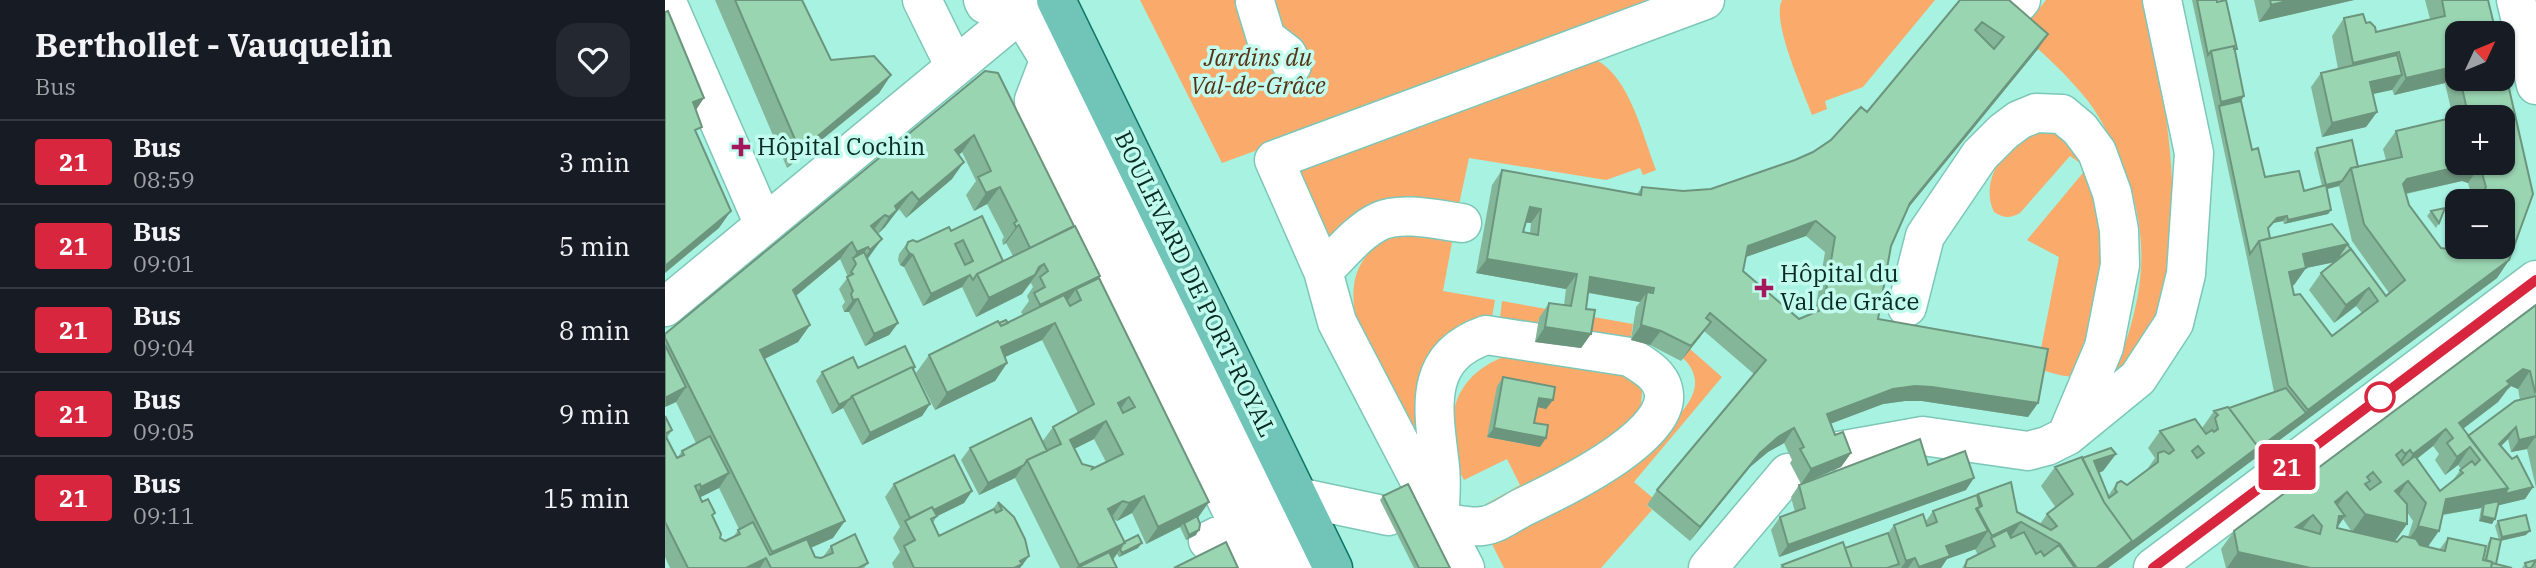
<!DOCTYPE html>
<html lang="fr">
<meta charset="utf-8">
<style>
:root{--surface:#171b24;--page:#242831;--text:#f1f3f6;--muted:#9ea1a6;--line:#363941}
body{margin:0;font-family:"IBM Plex Serif",serif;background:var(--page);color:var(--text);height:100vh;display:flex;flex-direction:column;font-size:26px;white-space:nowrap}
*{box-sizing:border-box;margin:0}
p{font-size:23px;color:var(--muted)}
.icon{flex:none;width:38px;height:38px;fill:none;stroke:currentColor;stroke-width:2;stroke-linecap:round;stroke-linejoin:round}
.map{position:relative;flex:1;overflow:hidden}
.panel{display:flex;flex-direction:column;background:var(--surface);width:665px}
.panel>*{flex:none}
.badge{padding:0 14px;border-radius:5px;font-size:24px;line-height:46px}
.needle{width:46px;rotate:46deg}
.controls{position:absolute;left:1780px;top:21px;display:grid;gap:14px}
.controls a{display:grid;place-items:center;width:70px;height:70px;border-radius:14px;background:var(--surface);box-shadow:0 2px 5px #0004;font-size:35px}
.map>.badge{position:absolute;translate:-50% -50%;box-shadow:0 0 0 4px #fff}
.round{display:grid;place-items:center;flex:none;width:74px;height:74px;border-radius:21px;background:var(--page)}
.head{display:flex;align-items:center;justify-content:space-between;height:119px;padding:0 35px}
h1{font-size:33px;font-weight:800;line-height:52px}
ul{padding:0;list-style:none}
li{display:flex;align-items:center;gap:21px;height:84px;padding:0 35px;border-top:2px solid var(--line)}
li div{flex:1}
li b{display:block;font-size:26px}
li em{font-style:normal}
li .badge{min-width:77px;font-weight:700;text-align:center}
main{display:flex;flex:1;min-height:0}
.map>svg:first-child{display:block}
</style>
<main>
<section class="panel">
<div class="head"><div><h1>Berthollet - Vauquelin</h1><p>Bus</p></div><a class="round"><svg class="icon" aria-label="heart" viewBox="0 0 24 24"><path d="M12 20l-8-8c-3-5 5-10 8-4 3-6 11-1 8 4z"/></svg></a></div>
<ul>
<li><span class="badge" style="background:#d7263d;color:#fff">21</span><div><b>Bus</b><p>08:59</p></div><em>3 min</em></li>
<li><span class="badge" style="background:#d7263d;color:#fff">21</span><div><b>Bus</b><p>09:01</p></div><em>5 min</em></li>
<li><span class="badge" style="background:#d7263d;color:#fff">21</span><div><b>Bus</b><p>09:04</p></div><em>8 min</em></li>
<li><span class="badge" style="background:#d7263d;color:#fff">21</span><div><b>Bus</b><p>09:05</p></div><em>9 min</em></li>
<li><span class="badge" style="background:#d7263d;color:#fff">21</span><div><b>Bus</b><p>09:11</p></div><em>15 min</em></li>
</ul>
</section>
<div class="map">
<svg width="1871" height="568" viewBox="0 0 1871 568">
<rect width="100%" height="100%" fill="#a7f2e1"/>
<!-- green -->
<path fill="#faab6b" d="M475 0H1001L557 163Z
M1117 0H1270L1198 87 1160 101 1162 109 1147 115C1138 90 1106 21 1117 0Z
M1381 0H1479C1497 83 1513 164 1506 249 1503 280 1497 314 1482 342 1475 356 1457 369 1446 381 1479 302 1490 238 1454 158 1446 139 1436 118 1423 101 1403 76 1379 54 1355 33Z
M931 60C964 76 978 136 991 170L978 175 975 168 941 180 804 158 793 209 675 238H662L628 162Z
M1380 124C1392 124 1405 126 1414 135 1433 156 1450 219 1451 246 1451 276 1446 303 1438 331 1435 344 1432 367 1419 374 1407 381 1385 372 1372 369L1394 257 1362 240 1422 168 1405 156 1355 213C1344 219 1339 218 1329 212 1312 177 1347 136 1380 124Z
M730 233 788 237 778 291 830 300 827 317 802 327 768 465 691 319C683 278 693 254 730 233Z
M837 301 898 312 874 318 873 323 835 318Z
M912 314 968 324 966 338 919 331Z
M1025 349 1057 377 969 482 988 498 982 505 987 510 936 568H839L825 540 994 436C1015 414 1048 387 1018 358Z
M838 357 955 370 969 378 977 392 976 405 960 433 814 514 812 509 855 485 842 459 799 480C795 472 790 464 788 455 786 448 787 440 787 433 786 395 804 371 838 357Z"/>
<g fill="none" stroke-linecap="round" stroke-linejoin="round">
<defs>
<path id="minor" d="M1 0 99 225
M257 0 290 67
M318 0 320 4 355 13
M348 0 379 51 634 568
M1851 0 1871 85
M590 2 601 38 622 54 627 65
M1346 11 1356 0
M384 61 369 100 370 111 595 568
M797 223C774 220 737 211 715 221 693 231 675 255 658 271L672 322 800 568
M658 271 609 160 1040 0
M0 307 371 0
M1242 307 1260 236 1315 155 1338 132 1354 120 1371 113 1397 114 1415 129 1432 152 1447 193 1454 230 1455 265 1439 347 1404 430
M821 335 965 357C980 366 998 376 999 395 1002 439 890 492 856 508 845 514 830 525 817 526 804 528 788 523 774 522 775 504 777 485 775 467 769 412 755 358 821 335Z
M1174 451 1258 436 1363 451 1382 446 1402 436 1473 378 1509 323 1521 274 1529 153 1497 0
M543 541 633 497 723 516
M1043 568 1123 473
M1488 568 1871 280"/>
<path id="major" d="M391 0 668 568"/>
</defs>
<!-- minor casing -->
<use href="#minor" stroke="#7dc7b7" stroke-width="41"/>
<!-- major casing -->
<use href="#major" stroke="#0f7565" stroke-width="41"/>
<!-- minor -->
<use href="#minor" stroke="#fff" stroke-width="38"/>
<!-- major -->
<use href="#major" stroke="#70c4b8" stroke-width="38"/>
</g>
<!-- wall -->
<path fill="#84b799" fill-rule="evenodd" d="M50 0H137L166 60 226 75 214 93 122 168Z
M1295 0 1373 49 1243 208 1226 246 1213 319 1373 403 1363 417 1257 401H1240L1218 404 1166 423 1170 435 1186 453 1176 467 1136 484 1125 463 1127 460 1119 443 1103 452 1085 467 1025 541 982 505 992 490 1089 374 1039 331 1016 361 985 345 966 340 971 307 975 302 923 293 921 309 926 334 916 348 870 342 874 318 884 303 899 305 901 289 811 273 827 185 837 170 972 194 977 187 1018 191 1046 189 1130 160 1148 152 1202 112ZM861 223H866L865 233 858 232ZM1141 236 1160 252 1150 312 1134 319 1078 271 1081 257Z
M1527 0H1552V2L1561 0 1572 49 1570 51 1579 96 1576 101 1587 150 1593 148 1600 177 1634 171 1639 191 1657 186 1649 153 1652 148 1687 140 1693 167 1721 160 1718 149 1731 131 1788 118 1780 83 1729 95 1727 89 1707 94 1712 112 1701 127 1657 137 1646 87 1656 73 1673 69 1667 36 1679 18 1698 14 1701 23 1705 22 1710 27 1711 32 1765 19 1760 0H1823L1831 33H1792V79H1838V62L1868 194 1844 260 1832 278 1443 568H1297L1302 560 1313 555 1310 549 1282 559 1276 568H1115L1117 565 1178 542 1180 548 1223 533 1229 525 1258 514 1261 521 1268 511 1346 482 1352 512 1375 524 1382 514 1391 508 1376 486 1390 467 1446 448 1451 454 1438 471 1434 473 1443 496 1452 483 1456 481 1462 485 1481 471 1490 458 1483 448 1495 431 1530 419 1537 428 1549 411 1563 407 1564 408 1609 392 1582 258ZM1792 117H1838V163H1792ZM1797 181 1803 183 1808 201H1838V247H1792V243L1783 249 1776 248 1744 205 1741 194ZM1674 186 1687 241 1724 293 1721 296 1667 224 1605 238 1603 229 1608 223 1618 221 1619 224 1663 214 1666 210 1662 189ZM1670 262 1656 273 1644 290 1669 323 1691 306 1697 313 1667 336 1635 294 1629 295 1627 286 1629 285 1641 268Z
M1589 0H1689L1594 22Z
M320 71 409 226 435 276 434 278 533 518 531 535 521 540 515 527 481 544 467 513 452 521 448 519 459 542 473 548 454 557 452 554 448 560 452 568H395L350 478 314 495 296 460 305 448 377 442 388 427 413 413 377 340 340 357 342 363 330 381 270 410 251 373 264 355 334 323H343L358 315 356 312 364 301 362 296 368 287 366 283 364 285 357 294 311 317 297 287 258 306 239 267 235 265 233 260 234 254 243 242H252L286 231 338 261 348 256 341 243 338 245 337 240 339 237 322 204 309 211 301 195 311 181 297 152 294 155 287 179 241 218 234 209 230 213 220 227 212 234 204 257 202 259 233 323 224 335 200 346 184 312H179L177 306 180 302 174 289 183 277 175 259 131 296 145 325 133 342 99 359 168 538 146 548 150 557 156 558 158 557 166 546 203 563 199 568H5L0 557V416L7 430 2 438 12 458 17 451 31 443 11 402 0 407V334ZM429 439 441 462 427 469 417 464 409 449ZM54 488 74 529 68 537 60 541 55 538 48 517 35 497Z
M1766 211 1774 223 1771 228 1762 216Z
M1871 305V488L1862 449 1846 452 1843 439 1836 446 1868 487 1860 499 1833 505 1827 524 1814 521 1816 508 1778 515 1763 547 1774 550 1783 538 1819 560 1823 543 1826 538 1834 540 1830 526 1833 521 1861 535 1836 541 1831 564 1847 568H1561L1556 549 1569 531ZM1846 386 1853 389 1855 400 1803 436 1798 429 1833 402 1842 390ZM1768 446 1774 454 1770 460 1780 475 1793 465 1796 469 1786 483 1775 491 1752 459ZM1742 512 1748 521 1743 537 1732 542 1730 541 1742 524ZM1678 519 1687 532 1672 528Z
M250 367 249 370 265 404 257 416 197 445 178 408 167 414 151 381 157 372 193 368Z
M838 377 888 400 881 409 872 407 869 423 875 447 822 437 832 386Z
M1263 465 1301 490 1114 557 1106 530 1115 517 1130 512 1126 497 1134 485Z
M229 484 307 491 299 503 272 516 268 523 274 536 327 510 333 502 364 556 355 568H229L227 563 235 552 228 538 235 527 220 497Z
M718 496 785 568H749L715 500Z
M1871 560V568H1857L1860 563Z"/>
<!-- shaded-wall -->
<path fill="#6c957d" d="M1626 0H1689L1594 22 1606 5Z
M1383 34 1373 49 1235 218 1245 203Z
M1734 52 1722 70 1676 81 1688 63Z
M1792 66 1780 83 1729 95 1741 78Z
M226 75 214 93 122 168 135 151Z
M1737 75 1727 90 1694 97 1705 82Z
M1579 96 1573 105 1554 106 1556 102Z
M39 98 27 116 28 102Z
M1712 112 1701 127 1657 137 1667 123Z
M309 135 297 152 278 168 290 150Z
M299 162 287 179 241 218 254 200Z
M1809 163 1815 166 1803 183 1797 181 1729 196 1742 179Z
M1677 181 1674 186 1658 190 1661 185Z
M335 187 322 204 309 211 321 193Z
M247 192 220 227 212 235 224 217 230 206Z
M865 207 876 209 866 223 855 221Z
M1666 210 1663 214 1619 224 1623 220Z
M66 211 54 228 0 273V266Z
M220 215 207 232 206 226Z
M1622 216 1618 221 1608 223 1599 233 1612 218Z
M1151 221 1141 236 1072 260 1083 246Z
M354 225 341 243 338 245 351 227Z
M217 239 204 257 193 267 205 250Z
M187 242 175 259 116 308 128 290Z
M1683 244 1670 262 1641 268 1629 285 1611 289 1638 254Z
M203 247 191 264 188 258 192 252Z
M244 253 248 255 239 267 235 265Z
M822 259 912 274 901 289 811 273Z
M1844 260 1832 278 1443 568H1431Z
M379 264 357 294 311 317 324 298Z
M305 275 297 287 258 306 266 294Z
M435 276 422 295 411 289 399 306 362 324 375 305Z
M925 277 989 288 980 300 982 292 975 302 915 291Z
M1704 288 1691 306 1669 323 1681 305Z
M193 299 184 312H179L188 300Z
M1046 322 1035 337 1016 361 1026 346Z
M233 323 224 335 200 346 209 334Z
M390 323 377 340 323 365 336 347Z
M145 325 133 342 82 368 95 350Z
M976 325 996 331 985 345 966 340Z
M880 327 926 334 916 348 870 342Z
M342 363 330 381 270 410 282 393Z
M1858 369 1865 371 1853 389 1846 386 1842 390 1833 402 1787 437 1794 423 1842 381Z
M1250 386 1267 387 1373 403 1363 417 1257 401H1240L1218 404 1152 429 1162 414 1228 389Z
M21 387 11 402 0 407V398Z
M464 397 452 414 453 403Z
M874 398 888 400 881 409 868 406Z
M185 399 178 408 167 414 174 405Z
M265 404 257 416 197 445 205 433Z
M441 421 429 439 393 457 405 440Z
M1851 427 1843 439 1826 456 1834 444Z
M829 428 881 438 875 447 822 437Z
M1129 428 1119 443 1103 452 1085 467 1025 541 1035 527 1095 453 1113 437Z
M1781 429 1768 446 1736 471 1748 454Z
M1871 436 1862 449 1846 452 1854 440Z
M1805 447 1793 465 1780 475 1792 457Z
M1745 450 1733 468 1728 471 1740 454Z
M1186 453 1176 467 1136 484 1146 469Z
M1451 454 1438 471 1424 476 1429 461Z
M359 465 350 478 314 495 323 483Z
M64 473 54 488 26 502 36 487Z
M1309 478 1301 490 1114 557 1123 545Z
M1743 481 1731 499 1730 491Z
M1868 487 1860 499 1831 506 1819 504 1816 508 1769 516 1781 499 1843 488Z
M307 491 299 503 244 530 247 521Z
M1682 492 1670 509V502Z
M479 496 467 513 452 521 464 503Z
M458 501 446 518 443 509Z
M544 502 532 519 519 523 515 527 481 544 493 527Z
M1700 514 1742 524 1730 541 1687 532Z
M1648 515 1635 532 1631 527Z
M1674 516H1680L1668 533Z
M1817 516 1830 519 1827 524 1814 521Z
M180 521 168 538 105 565 102 560 107 552Z
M1356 522 1343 541 1330 546 1326 538 1327 536Z
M1753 526 1774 531 1762 548 1740 544Z
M534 530 531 535 521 540 524 535Z
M1323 531 1311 549 1282 559 1276 568H1253L1281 546Z
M1865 531 1861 535 1834 541 1837 537Z
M460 543 447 560 412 568 414 565Z
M477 543 473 548 454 557 457 553Z
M1573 552 1646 568H1562Z
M364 556 355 568H349L355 561Z
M101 558 95 568H81Z
M1250 558 1243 568H1236L1241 561Z"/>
<!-- building -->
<path fill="#9ad5b2" stroke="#6c957d" stroke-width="2" fill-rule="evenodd" d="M70 0H137L166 60 209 56 226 75 135 151Z
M1295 0H1344L1383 34 1245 203 1226 246 1213 319 1383 349 1373 403 1267 387 1250 386 1228 389 1162 414 1170 435 1178 432 1186 453 1146 469 1135 449 1139 447 1129 428 1113 437 1095 453 1035 527 992 490 1101 360 1045 313 1041 318 1046 322 1026 346 996 331 976 325 982 292 988 293 989 288 925 277 921 309 930 310 926 334 880 327 884 303 906 306 912 274 822 259 837 170 976 195 977 187 1018 191 1046 189 1130 160 1148 152 1166 140 1196 107 1202 112ZM1317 22 1339 37 1329 49 1310 30ZM865 207 876 209 873 235 858 232ZM1151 221 1170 237 1158 309 1134 319 1078 271 1083 246Z
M1532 0H1552V2L1561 0 1572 49H1569V46L1546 51 1543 55Z
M1605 0H1626L1606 5Z
M1777 0H1823L1831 33H1807L1805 25 1802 26 1803 33H1792V67V66L1741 78 1734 52 1688 63 1679 18 1698 14 1701 23 1705 22 1710 27 1711 32 1780 16Z
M3 11 39 98 28 102 37 127 30 130 66 211 0 266V12Z
M1569 46 1579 96 1556 102 1546 51Z
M1732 55 1737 75 1705 82 1712 112 1667 123 1656 73Z
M1838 62 1868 194 1844 260 1643 410 1623 385 1594 241 1667 224 1683 244 1638 254 1641 268 1624 272 1629 295 1635 294 1667 336 1713 301 1704 288 1681 305 1656 273 1686 249 1721 296 1740 280 1699 224 1686 168 1737 157 1731 131 1803 114 1795 79H1838ZM1792 117H1838V163H1792ZM1809 163 1815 166 1821 187 1814 201H1838V247H1792V243L1783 249 1776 248 1744 205 1738 184 1742 179Z
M320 71 333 73 409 226 365 248 354 225 351 227 349 223 352 221 335 187 321 193 313 177 326 171 309 135 290 150 299 162 254 200 247 192 230 206 232 210 224 217 220 215 206 226 217 239 205 250 203 247 192 252 187 242 128 290 145 325 95 350 180 521 107 552 0 338V334Z
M1576 101 1587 150 1593 148 1600 177 1634 171 1639 191 1661 185 1652 148 1687 140 1693 167 1686 168 1677 181 1661 185 1666 210 1623 220 1622 216 1612 218 1603 228 1605 238 1594 241 1585 254 1554 106Z
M1780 208 1774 223 1766 211Z
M317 216 338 261 312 274 308 280 305 275 266 294 248 255 244 253 241 248 243 242 248 240 252 242 284 227 286 231ZM298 240 308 261 300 265 290 244Z
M410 226 435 276 375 305 369 293 380 287 375 277 383 271 379 264 374 267 370 275 324 298 312 274Z
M1682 244 1692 257 1686 249 1674 258 1673 257Z
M199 252 233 323 209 334 193 299 188 300 186 294 188 291 182 277 188 274 186 272 191 264 188 258Z
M434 278 544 502 493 527 479 496 464 503 458 501 443 509 460 543 414 565 362 460 396 444 388 427 429 404 390 323 336 347 342 363 282 393 264 355 333 321 336 326 399 295 405 306 416 300 411 289ZM464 397 470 407 458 413 453 403ZM441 421 458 454 427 469 428 467 417 464 405 440Z
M1871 305V391L1870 392 1865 371 1858 369 1842 381 1845 384 1794 423 1843 488 1781 499 1774 531 1753 526 1761 503 1743 481 1730 491 1742 504V524L1700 514 1682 492 1670 502 1680 516H1674L1672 528 1732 542 1738 536 1751 539 1755 545 1780 551 1783 538 1821 546 1818 560 1827 562 1826 568H1646L1573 552 1569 531ZM1781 429 1788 438 1782 443 1792 457 1805 447 1815 460 1810 465 1807 461 1795 470 1798 473 1775 491 1750 456 1738 465 1731 455 1737 450 1740 454 1745 450 1748 454ZM1708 472 1716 482 1705 490 1700 484 1705 481 1702 477ZM1648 515 1657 526 1655 534 1631 527Z
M341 320 343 323 336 326 334 323Z
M0 345 21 387 0 398Z
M240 346 250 367 248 368 247 367 187 396 185 399 174 405 157 372 188 357 193 368Z
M247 367 265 404 205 433 187 396Z
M838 377 890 387 888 400 874 398 869 423 883 425 881 438 829 428Z
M1621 388 1641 413 1591 450 1593 447 1564 408Z
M1871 396V438V436L1854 440 1851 427 1834 444 1847 459 1852 456 1868 487 1840 494 1843 488 1803 436 1850 401Z
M1563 407 1593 447 1466 543 1467 541 1439 502 1417 458 1446 448 1451 454 1429 461 1444 498 1452 492 1450 489 1452 483 1456 481 1462 485 1493 462V453L1499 451 1504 454 1509 450 1495 431 1530 419 1541 434 1547 430 1549 432 1553 429 1550 418 1553 415 1549 411ZM1533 446 1539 453 1532 458 1527 451Z
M0 416 7 430 0 434Z
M366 418 382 451 362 460 359 465 323 483 305 448Z
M0 435 12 458 19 455 17 451 45 436 64 473 36 487 35 484 30 486 37 502 43 499 50 513 47 515 56 534 55 538 60 541 75 534 73 530 88 522 105 555 142 539 150 557 156 558 168 553 166 546 190 534 203 563 193 568H106L101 558 81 568H23L0 522Z
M1255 439 1263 465 1300 451 1309 478 1123 545 1115 517 1140 508 1134 485Z
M289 455 307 491 269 510 267 507 245 518 229 484Z
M1417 457 1439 502 1467 541 1431 568H1412L1395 544 1356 522 1327 536 1312 508 1317 506 1313 494 1346 482 1352 512 1386 530 1392 526 1382 514 1408 494 1390 467Z
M743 484 785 568H754L718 496Z
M1312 495 1315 507 1311 509 1323 531 1281 546 1285 556 1254 567 1250 558 1241 561 1229 525 1258 514 1262 526 1272 522 1268 511Z
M1834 501 1830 519 1817 516 1819 504Z
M333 502 349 517 360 539 364 556 355 561 357 564 349 568H249L239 546 250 540 240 521 267 507 272 516 266 519 274 536 329 509 331 513 337 510Z
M1861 515 1865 531 1837 537 1833 521Z
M532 516 535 524 534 530 524 535 519 523Z
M1342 530 1346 538 1359 532 1371 554 1376 551 1379 556 1394 545 1410 568H1301L1300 567 1302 560 1330 546 1326 538Z
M1223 533 1234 564 1222 568H1187L1180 548Z
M473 535 477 543 457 553 455 549 459 542Z
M1826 538 1836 540 1831 564 1827 563V564V562L1821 560Z
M561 542 573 568H509Z
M1178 542 1187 568H1119L1117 565Z
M444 552 452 568H412Z
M1871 560 1866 568H1862L1860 563Z
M1827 563 1847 568H1826Z"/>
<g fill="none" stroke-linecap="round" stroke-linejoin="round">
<defs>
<path id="line" d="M1488 568 1871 280"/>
</defs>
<!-- line casing -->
<use href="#line" stroke="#fff" stroke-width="16"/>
<!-- line -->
<use href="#line" stroke="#d7263d" stroke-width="10"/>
</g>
<!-- markers -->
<g fill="#a4175c" stroke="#c1fcee" stroke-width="2.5">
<path d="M72.5 136.5h7v7h7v7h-7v7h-7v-7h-7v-7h7z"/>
<path d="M1095.5 277.5h7v7h7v7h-7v7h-7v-7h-7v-7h7z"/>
</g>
<circle fill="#fff" stroke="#d7263d" stroke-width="3.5" cx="1715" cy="397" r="14"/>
<g text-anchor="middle" stroke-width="7" stroke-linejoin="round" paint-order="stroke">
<!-- park labels -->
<g font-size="24" font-style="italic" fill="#563316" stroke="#c1fcee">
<text x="593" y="66">Jardins du<tspan x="593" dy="28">Val-de-Grâce</tspan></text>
</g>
<!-- poi labels -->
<g font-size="24" fill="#0a2a24" stroke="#c1fcee" text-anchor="start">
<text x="92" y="155">Hôpital Cochin</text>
<text x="1115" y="282">Hôpital du<tspan x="1115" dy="28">Val de Grâce</tspan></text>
</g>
<!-- street labels -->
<g font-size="24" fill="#0a2a24" stroke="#c1fcee">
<text transform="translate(530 284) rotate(64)" y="8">BOULEVARD DE PORT-ROYAL</text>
</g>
</g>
</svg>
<div class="controls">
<a><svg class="needle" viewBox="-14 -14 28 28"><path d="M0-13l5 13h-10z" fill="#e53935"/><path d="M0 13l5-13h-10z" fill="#9ea1a6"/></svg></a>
<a>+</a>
<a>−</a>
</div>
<b class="badge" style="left:1622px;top:467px;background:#d7263d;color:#fff">21</b>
</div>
</main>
